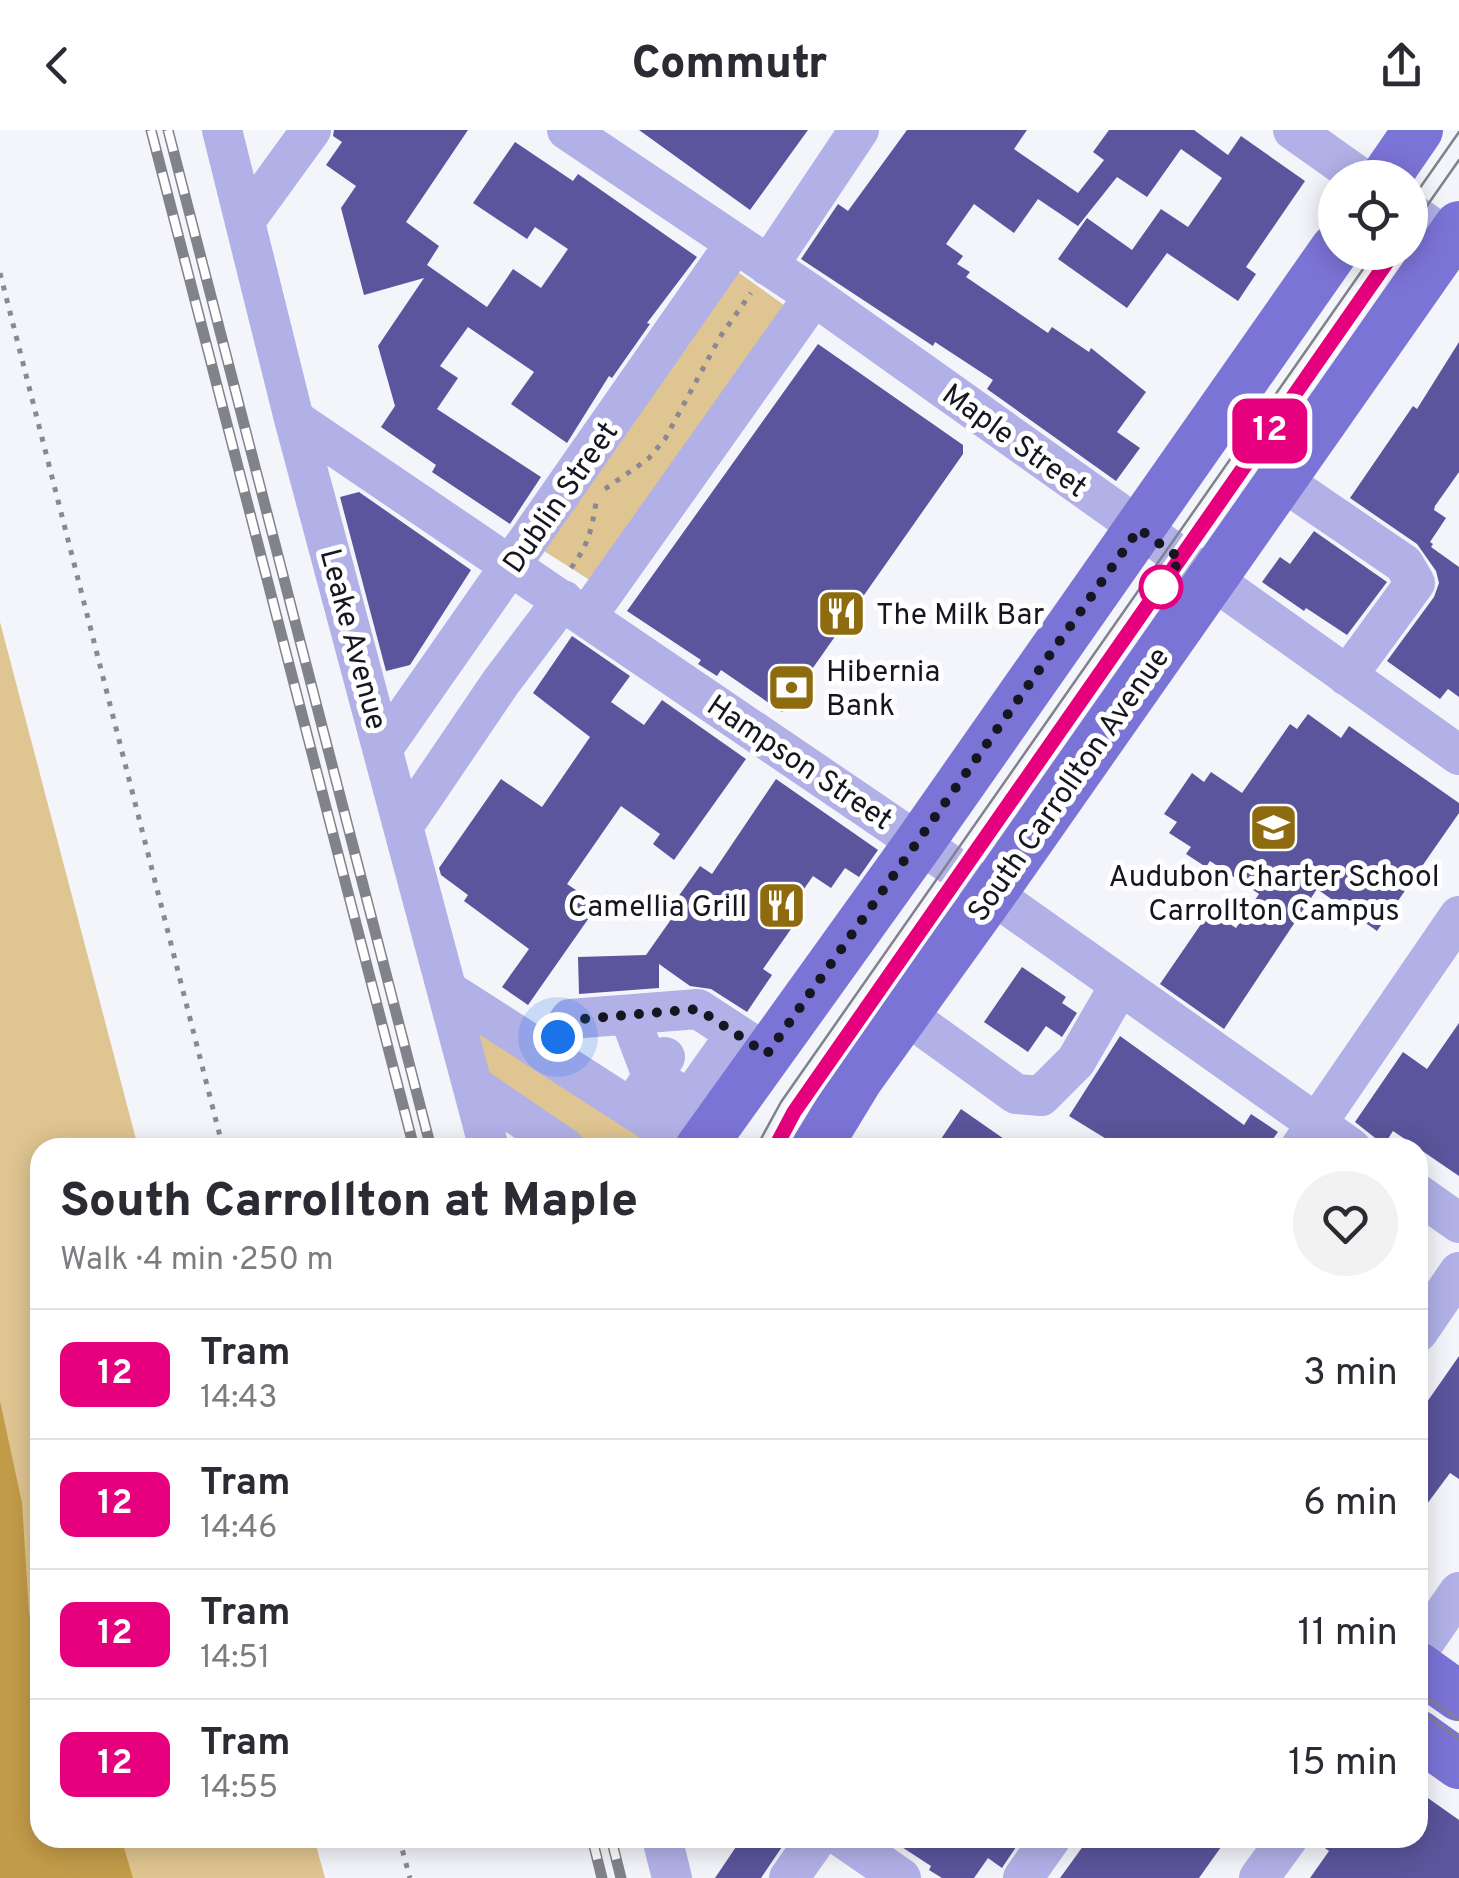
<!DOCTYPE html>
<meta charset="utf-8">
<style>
:root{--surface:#fff;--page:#f2f2f3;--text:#2b2b33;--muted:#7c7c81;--line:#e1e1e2}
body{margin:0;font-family:Overpass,sans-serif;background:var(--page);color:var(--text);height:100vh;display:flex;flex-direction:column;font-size:38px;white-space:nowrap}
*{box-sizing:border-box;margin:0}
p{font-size:32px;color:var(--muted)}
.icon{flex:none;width:55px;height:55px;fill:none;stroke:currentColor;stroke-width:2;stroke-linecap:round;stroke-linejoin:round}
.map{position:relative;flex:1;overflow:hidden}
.drawer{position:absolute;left:30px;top:1008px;width:1398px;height:710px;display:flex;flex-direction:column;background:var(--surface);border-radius:30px;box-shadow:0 5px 25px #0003}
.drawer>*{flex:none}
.badge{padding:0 20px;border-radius:15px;font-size:35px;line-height:65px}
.controls{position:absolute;left:1318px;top:30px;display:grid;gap:20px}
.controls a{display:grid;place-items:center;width:110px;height:110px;border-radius:50%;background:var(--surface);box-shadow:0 5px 25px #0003;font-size:50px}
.you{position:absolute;width:50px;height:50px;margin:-25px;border:8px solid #fff;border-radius:50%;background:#1a73e8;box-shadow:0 0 0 15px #1a73e833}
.map>.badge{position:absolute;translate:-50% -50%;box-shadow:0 0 0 5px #fff}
.round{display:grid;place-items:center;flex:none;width:105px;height:105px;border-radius:52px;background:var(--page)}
.headline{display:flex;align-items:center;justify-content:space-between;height:170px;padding:0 30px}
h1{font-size:48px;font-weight:800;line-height:75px}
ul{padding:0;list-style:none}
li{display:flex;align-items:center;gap:30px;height:130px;padding:0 30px;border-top:2px solid var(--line)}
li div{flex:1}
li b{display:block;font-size:38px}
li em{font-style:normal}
li .badge{min-width:110px;font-weight:700;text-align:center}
header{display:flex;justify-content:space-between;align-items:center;height:130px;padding:0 30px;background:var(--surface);font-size:45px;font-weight:800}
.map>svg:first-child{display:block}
</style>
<header><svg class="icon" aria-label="back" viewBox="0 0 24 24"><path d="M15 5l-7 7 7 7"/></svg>Commutr<svg class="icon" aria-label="share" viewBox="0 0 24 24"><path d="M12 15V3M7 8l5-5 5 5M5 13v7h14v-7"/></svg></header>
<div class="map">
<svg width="1459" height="1748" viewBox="0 0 1459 1748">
<rect width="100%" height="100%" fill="#f4f4fb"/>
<!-- green -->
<path fill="#dfc591" d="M738 142 788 178 596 454 544 421Z
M0 492 138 1017 40 1018V1565L0 1430Z
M473 893 679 1017H575L487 960Z
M121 1708H314L325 1748H129Z"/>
<!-- water -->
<path fill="#c39c49" d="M0 1271 22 1373 29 1483 40 1524V1708H121L133 1748H0Z"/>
<!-- building -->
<path fill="#5a559c" d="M334 0H468L406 92 439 116 427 135 487 177 513 139 541 158 568 119 535 97 527 109 473 73 515 12 573 51 578 44 697 127 647 193 650 194 612 248 609 246 567 313 511 274 534 242 468 197 440 236 458 248 437 279 541 347 510 394 432 342 436 335 381 297 395 276 378 216 424 148 364 165 341 78 356 56 326 35 342 12 333 6Z
M639 0H808L750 80Z
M907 0H1027L1014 19 1078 63 1104 30 1093 22 1109 0H1194L1228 25 1241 6 1305 51 1246 137 1256 144 1238 171 1167 123 1127 178 1058 129 1087 88 1132 120 1161 79 1188 97 1222 48 1181 19 1147 67 1117 47 1078 96 1038 69 1014 103 974 74 946 114 963 126 957 134 970 142 966 147 1048 203 1052 197 1089 222 1091 218 1146 262 1117 302 1140 318 1116 351 987 259 993 250 935 212 933 216 801 129 838 74 848 81Z
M1459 212V342L1435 376 1434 380 1446 388 1430 412 1433 414 1431 417 1459 437V567L1448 559 1440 569 1387 531 1434 467 1439 453 1436 441 1417 414 1350 368 1413 276 1417 279Z
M818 214 963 315V324L782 582 721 540 717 546 698 534 701 530 627 481Z
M359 362 471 440 410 535 386 541 340 367Z
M1314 401 1387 452 1347 505 1306 478 1304 481 1262 452 1280 427 1290 434Z
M572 506 630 546 611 572 644 595 662 570 746 629 674 730 653 714 660 704 621 676 567 754 598 775 528 875 502 857 529 819 464 771 468 765 441 745 439 738 501 649 542 677 590 607 533 563Z
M1308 584 1341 608 1349 596 1459 673V683L1377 801 1317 759 1224 899 1160 854 1210 781 1236 798 1259 764 1210 731 1206 737 1186 724 1191 717 1169 703 1177 692 1164 684 1192 643 1204 652 1211 642 1242 663 1290 594 1297 599Z
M776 649 878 720 859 747 845 738 831 758 813 746 781 792 791 799 763 839 772 845 747 882 711 859 690 856 659 834V858L579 864 578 827 646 825 684 771 678 767 700 736 712 744Z
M1022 837 1066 867 1062 873 1077 883 1062 907 1046 896 1028 922 984 892Z
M1459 893V1046L1393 1001 1384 1015 1355 992 1403 922 1427 939Z
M1120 906 1244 995 1251 984 1278 1002 1270 1013 1276 1018H1121L1069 986Z
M961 979 1017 1018H935Z
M1459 1226V1349L1450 1343 1418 1386V1285Z
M1418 1661 1459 1690V1748H1310L1329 1721 1311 1708H1418Z
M742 1708H788L761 1748H715Z
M888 1708H1022L1002 1738 988 1728 974 1748H942L929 1740 931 1736Z
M1089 1708H1208L1221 1717 1199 1748H1060Z"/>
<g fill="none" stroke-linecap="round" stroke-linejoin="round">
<!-- path -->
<path stroke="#898992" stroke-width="5" stroke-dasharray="5 8" stroke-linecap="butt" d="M0 143 223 1018
M605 359 648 329 665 309 720 207 751 163
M571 438C588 416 592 399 596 372
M399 1708 410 1748"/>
<!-- minor -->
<path stroke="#b1b1e8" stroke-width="40" d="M222 0 294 289 489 1018
M567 0 814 166 1459 625
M1293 0 1361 48
M1410 82 1459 116
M245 91 311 0
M768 136 859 0
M294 289 948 733 1351 1018
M1281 350 1404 434 1415 453 1347 546
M587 486 814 166
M383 618 734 115
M404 695 501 552 563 470
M450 862 693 1018
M905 884 1016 964 1041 966 1076 931 1120 855
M629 885 652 946 632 979
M547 924 570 889 698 879 767 924
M665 927 652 946 720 990
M474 956 565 1018
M690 969 736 904
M1300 1018 1459 786
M1418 1064 1459 1093
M1418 1202 1459 1142
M1418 1521 1459 1462
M662 1708 672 1748
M843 1708 901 1748
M789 1748 817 1708
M1023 1748 1051 1708
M1259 1748 1288 1708"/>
<!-- major -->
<path stroke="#7b74d7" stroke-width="50" d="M1385 48 1418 0
M700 1018 919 713 1335 119
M816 1018 858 949 991 764 1459 96
M1418 1537 1459 1566
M1418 1605 1459 1634"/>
<!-- tram -->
<path stroke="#82828b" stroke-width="2.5" d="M1410 72 1459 2
M1410 100 1459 30
M756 1018 781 972 1375 122
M775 1018 794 982 1394 122
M1418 1561 1459 1590
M1418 1580 1459 1609"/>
<defs>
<path id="rail" d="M151 0 414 1018
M168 0 431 1018
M592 1708 602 1748
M611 1708 621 1748"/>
</defs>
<!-- rail casing -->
<use href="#rail" stroke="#82828b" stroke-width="11"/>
<!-- rail -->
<use href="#rail" stroke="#fff" stroke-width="8" stroke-dasharray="22" stroke-linecap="butt"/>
</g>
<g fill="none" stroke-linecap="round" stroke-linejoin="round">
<defs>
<path id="line" d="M775 1018 794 982 1394 122"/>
</defs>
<!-- line casing -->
<use href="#line" stroke="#fff" stroke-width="22"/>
<!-- line -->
<use href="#line" stroke="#e6007e" stroke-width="15"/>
<!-- walk -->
<path stroke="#161621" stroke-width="10" stroke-dasharray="0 18" d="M558 907 570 890 698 879 767 924 1139 399 1181 429 1161 457"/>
</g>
<!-- icons -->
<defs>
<symbol id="restaurant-square" viewBox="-11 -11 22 22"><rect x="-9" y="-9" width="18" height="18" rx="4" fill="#8e6b0f" stroke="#fff"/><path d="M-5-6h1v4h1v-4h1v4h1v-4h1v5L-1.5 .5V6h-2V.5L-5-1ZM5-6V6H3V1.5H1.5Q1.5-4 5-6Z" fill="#fff"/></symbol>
<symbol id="bank-square" viewBox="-11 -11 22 22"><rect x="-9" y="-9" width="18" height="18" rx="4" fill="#8e6b0f" stroke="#fff"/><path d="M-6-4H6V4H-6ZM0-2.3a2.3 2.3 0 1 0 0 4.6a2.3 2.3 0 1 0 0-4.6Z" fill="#fff"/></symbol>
<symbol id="school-square" viewBox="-11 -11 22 22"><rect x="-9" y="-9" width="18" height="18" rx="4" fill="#8e6b0f" stroke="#fff"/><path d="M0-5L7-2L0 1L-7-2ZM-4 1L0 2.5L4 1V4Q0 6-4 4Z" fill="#fff"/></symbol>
</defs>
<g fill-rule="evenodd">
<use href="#restaurant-square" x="814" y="456" width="55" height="55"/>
<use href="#bank-square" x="764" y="530" width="55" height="55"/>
<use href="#school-square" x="1246" y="670" width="55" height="55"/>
<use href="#restaurant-square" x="754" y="748" width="55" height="55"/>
</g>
<!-- markers -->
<circle fill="#fff" stroke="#e6007e" stroke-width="5" cx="1161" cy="457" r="20"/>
<g text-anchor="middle" stroke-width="10" stroke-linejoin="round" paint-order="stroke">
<!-- street labels -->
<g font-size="30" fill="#161621" stroke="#fff">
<text transform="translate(1015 310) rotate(36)" y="10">Maple Street</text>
<text transform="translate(560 367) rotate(-55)" y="10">Dublin Street</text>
<text transform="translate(354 509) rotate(75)" y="10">Leake Avenue</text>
<text transform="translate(800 632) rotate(34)" y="10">Hampson Street</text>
<text transform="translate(1068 654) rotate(-55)" y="10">South Carrollton Avenue</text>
</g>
<!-- poi labels -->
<g font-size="30" fill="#161621" stroke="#fff" text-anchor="start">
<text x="876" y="494">The Milk Bar</text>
<text x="826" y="551">Hibernia<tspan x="826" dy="34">Bank</tspan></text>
<text x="1274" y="756" text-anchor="middle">Audubon Charter School<tspan x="1274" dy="34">Carrollton Campus</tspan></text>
<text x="747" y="786" text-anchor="end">Camellia Grill</text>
</g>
</g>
</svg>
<div class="controls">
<a><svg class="icon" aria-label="locate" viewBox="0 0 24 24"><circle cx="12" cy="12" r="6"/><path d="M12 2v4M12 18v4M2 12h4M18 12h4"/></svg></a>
</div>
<div class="you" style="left:558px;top:907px"></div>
<b class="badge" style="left:1270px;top:301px;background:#e6007e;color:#fff">12</b>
<section class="drawer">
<div class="headline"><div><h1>South Carrollton at Maple</h1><p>Walk · 4 min · 250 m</p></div><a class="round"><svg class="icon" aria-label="heart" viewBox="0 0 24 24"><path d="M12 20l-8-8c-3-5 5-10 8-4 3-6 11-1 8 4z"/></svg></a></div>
<ul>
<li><span class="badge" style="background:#e6007e;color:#fff">12</span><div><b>Tram</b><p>14:43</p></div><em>3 min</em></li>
<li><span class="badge" style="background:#e6007e;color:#fff">12</span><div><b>Tram</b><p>14:46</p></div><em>6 min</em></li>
<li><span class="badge" style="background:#e6007e;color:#fff">12</span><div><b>Tram</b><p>14:51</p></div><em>11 min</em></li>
<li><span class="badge" style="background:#e6007e;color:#fff">12</span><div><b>Tram</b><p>14:55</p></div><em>15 min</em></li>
</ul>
</section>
</div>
